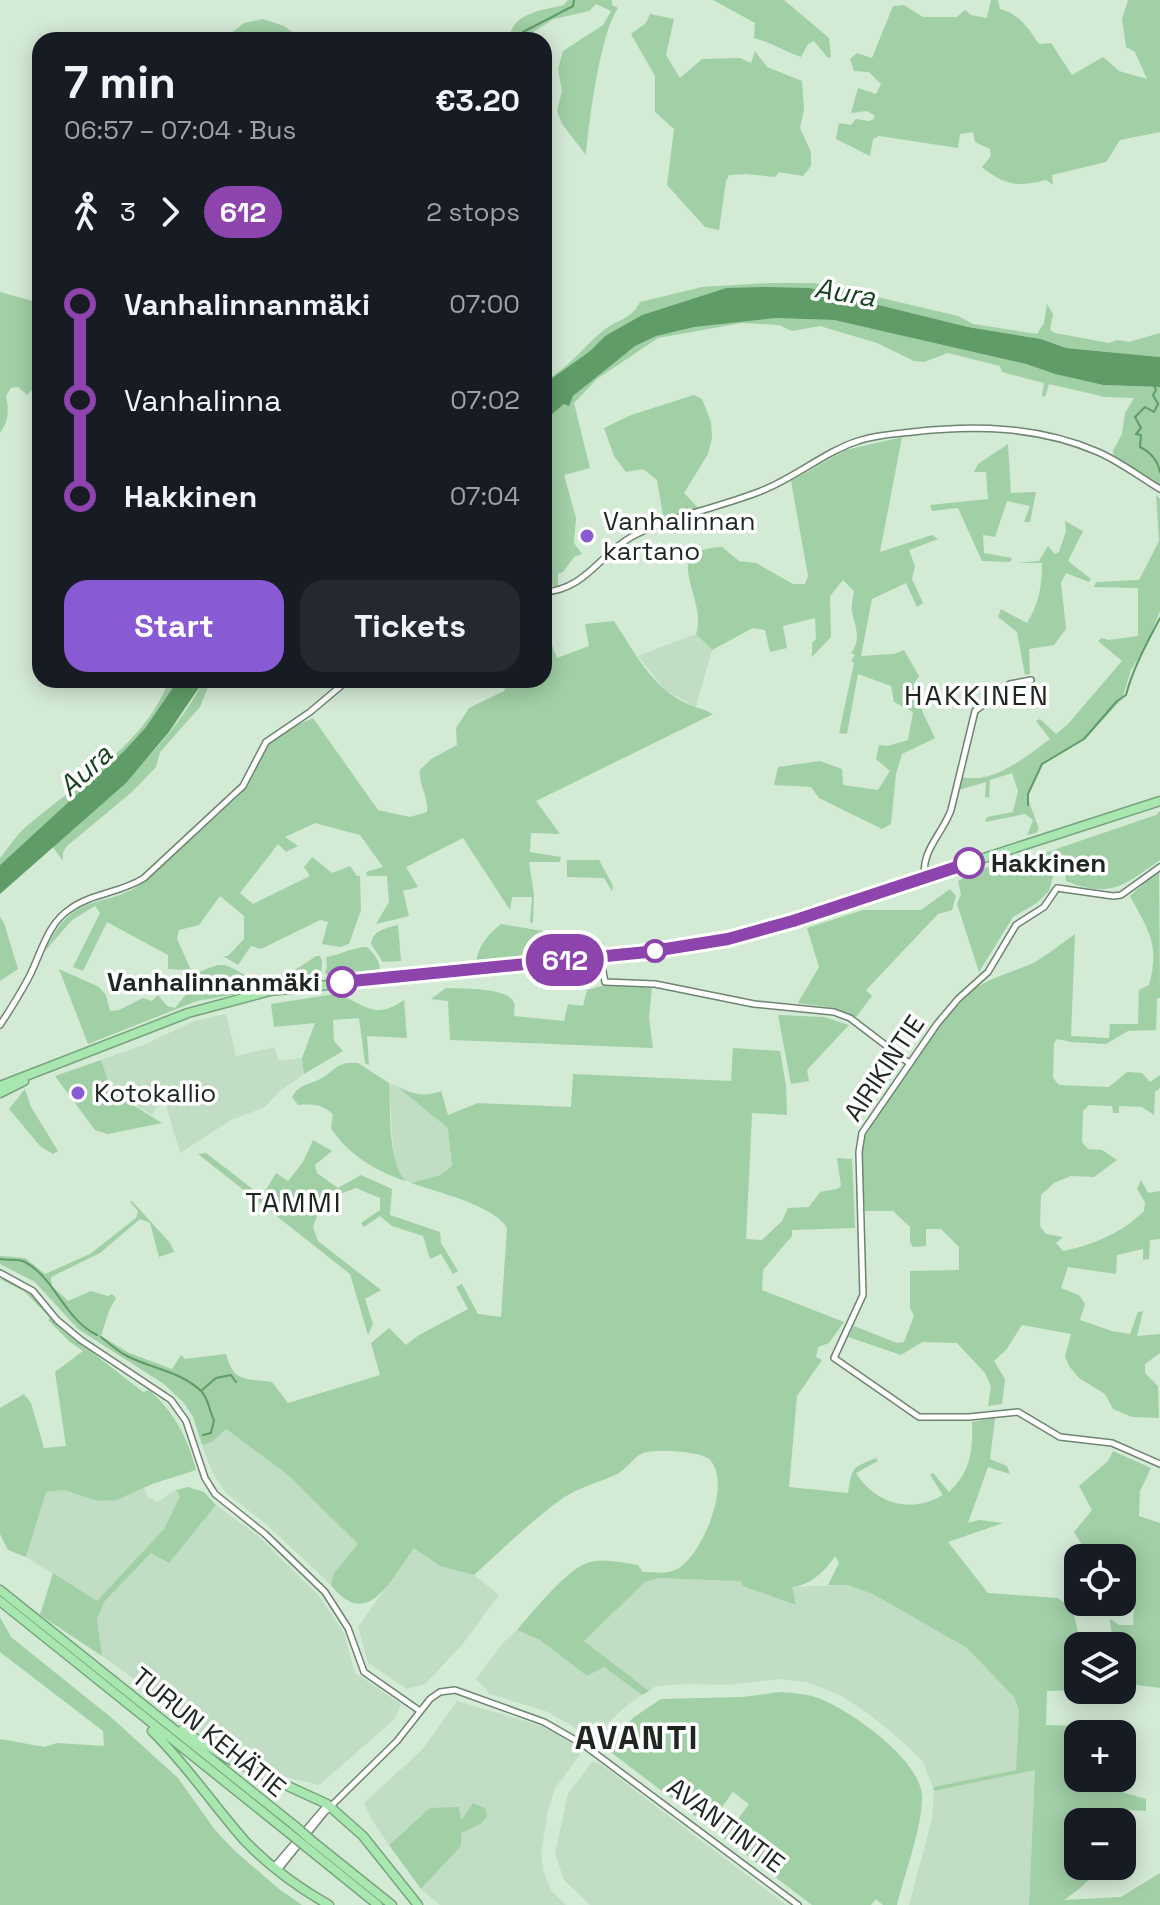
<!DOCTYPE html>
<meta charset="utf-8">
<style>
:root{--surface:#171b24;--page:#242831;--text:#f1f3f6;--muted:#9ea1a6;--accent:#885bd4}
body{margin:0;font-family:"Space Grotesk",sans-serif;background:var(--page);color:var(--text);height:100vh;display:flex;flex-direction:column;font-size:30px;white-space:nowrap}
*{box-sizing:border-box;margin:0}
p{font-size:26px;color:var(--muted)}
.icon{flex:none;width:44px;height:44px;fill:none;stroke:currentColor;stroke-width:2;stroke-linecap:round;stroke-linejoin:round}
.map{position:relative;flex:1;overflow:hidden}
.panel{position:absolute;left:32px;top:32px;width:520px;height:656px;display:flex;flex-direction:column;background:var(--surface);border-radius:24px;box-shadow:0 4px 20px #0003}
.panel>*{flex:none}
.badge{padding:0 16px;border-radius:26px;font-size:28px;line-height:52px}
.controls{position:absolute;left:1064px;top:1544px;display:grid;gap:16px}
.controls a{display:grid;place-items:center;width:72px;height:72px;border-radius:16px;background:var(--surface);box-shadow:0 4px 20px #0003;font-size:40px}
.map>.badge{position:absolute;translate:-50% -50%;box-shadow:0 0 0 4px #fff}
.legs{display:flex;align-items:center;gap:12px;height:88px;padding:0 32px;font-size:26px}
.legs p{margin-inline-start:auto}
.head{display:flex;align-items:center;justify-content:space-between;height:136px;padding:0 32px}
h1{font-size:44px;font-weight:800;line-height:60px}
.cta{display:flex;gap:16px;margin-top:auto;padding:16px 32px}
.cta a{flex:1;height:92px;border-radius:24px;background:var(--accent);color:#fff;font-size:32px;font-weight:800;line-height:92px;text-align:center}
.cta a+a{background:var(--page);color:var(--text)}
ul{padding:0 32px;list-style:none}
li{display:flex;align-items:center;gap:28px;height:96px;font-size:30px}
li i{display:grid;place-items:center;width:12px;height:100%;margin:0 10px;background:currentColor}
li i::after{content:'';width:20px;height:20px;margin:-10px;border:6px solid;border-radius:50%;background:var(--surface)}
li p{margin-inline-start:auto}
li:first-child i{background:linear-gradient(#0000 50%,currentColor 0)}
li:last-child i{background:linear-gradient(currentColor 50%,#0000 0)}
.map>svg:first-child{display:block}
</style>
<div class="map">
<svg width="1160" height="1905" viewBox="0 0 1160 1905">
<rect width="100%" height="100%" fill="#d3ead5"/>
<!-- built -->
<path fill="#c1ddc4" d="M696 634 712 650 696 707 665 690 638 656Z
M226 1014 236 1056 275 1047 278 1061 302 1058 304 1074 280 1091 265 1107 231 1120 180 1153 163 1095 152 1115 112 1092 101 1060 146 1044 194 1021Z
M389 1083 419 1095H431L441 1091 447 1115 454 1196 395 1177Z
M226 1429 288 1475 358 1544 335 1573 331 1585 266 1524 226 1493 213 1474 202 1445 212 1442Z
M144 1488 148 1497 157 1502 176 1490 180 1496 164 1529 97 1602 26 1557 46 1492 64 1490 97 1501 117 1500Z
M216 1505 257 1535 319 1596 344 1633 355 1673 401 1704 395 1719 319 1785 265 1772 178 1719 144 1686 102 1656 97 1619 104 1602 151 1553 169 1563Z
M414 1548 440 1566 474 1575 499 1595 462 1645 425 1684 407 1689 368 1663 358 1627Z
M659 1578 732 1580 792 1587 847 1585 873 1594 967 1648 1014 1697 1019 1711 1016 1770 933 1787 923 1762 910 1748 870 1715 840 1695 806 1682 780 1679 728 1685 688 1684 656 1686 649 1691 584 1641 645 1582Z
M517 1630 540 1640 587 1676 604 1667 642 1695 626 1706 595 1736H589L548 1712 490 1694 476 1679 503 1643Z
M457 1701 542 1726 579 1748 580 1755 555 1788 548 1810 541 1853 543 1871 552 1892 566 1905H440L421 1889 461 1846 430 1808 389 1845 372 1820 364 1803 422 1750Z
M592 1762 599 1763 786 1905H590L564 1880 555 1853 568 1794Z
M1035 1770 1029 1905H909L932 1819 934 1791Z"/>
<!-- green -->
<path fill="#a1cfa6" d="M568 0H612V5L618 8C600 34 589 121 586 155L562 124 557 111 562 91 558 69 563 51 603 25 611 11 596 4 589 11 554 19 533 32 543 40 510 39C510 13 544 10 564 5Z
M713 0H784L829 38 831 57 828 58 814 41 808 44 801 57C784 51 770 42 754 38L755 23Z
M991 0H998L1000 9C1018 13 1029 29 1039 44L1051 43 1072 75 1103 57 1119 71 1147 79 1135 52 1126 47 1122 19 1128 0H1160V132L1120 140 1106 162 1052 175 1053 185 1046 180C1018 187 1005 186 982 167L991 156 990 149 975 142 973 132 960 134 958 148 879 136 873 139 870 156 836 139 839 123 851 125 856 119 869 121 874 119V115L867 111 851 113 858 88 876 94 881 84 869 72 854 71 850 59 857 53 872 58 893 6 904 5 923 17H957L965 10 971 15 987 18Z
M650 14 674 19 666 55 680 78 702 59 740 58 751 63 755 51 767 67 802 81 804 109 800 128 811 152V166L803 176 779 172 775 177 746 174 729 175 726 181 719 230 705 227 667 185 674 129 655 112V76L631 34 646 23Z
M263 19 284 26 303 40H222L244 23Z
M770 283H813L847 289 850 284 856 292 958 316 973 324 1037 334 1044 323 1047 304 1053 314 1050 330 1055 333 1109 343 1117 340 1129 342 1160 333V357L1066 348 1041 339 968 327 810 288H726L642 315 605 336 590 351 544 384V381C568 369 584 346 604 330 617 320 633 318 640 302L702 287Z
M0 292 40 303V391L34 388 27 395 18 387 11 388 6 396C9 410 9 421 0 433Z
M775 318 834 320 1026 364 1055 374 1103 385 1160 387V486L1114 457 1113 451 1122 434 1125 413 1134 398 1105 397 1049 384 1045 397 1042 396 1044 383 1002 372 1000 366 948 353 924 362 914 361 877 343 820 326 792 331 779 325 742 323 658 338 597 379 574 403 590 468 564 475 576 518 574 543 582 554 574 557 563 572 558 574V586L544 585V417L550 416C576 395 609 362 636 345 676 322 730 321 775 318Z
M694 395 702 399 711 422 712 438 708 454 684 493 699 509 664 521 657 480 643 469 626 472 614 456 604 428 631 415Z
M902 437 880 552 932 535 938 539 909 550 915 566 912 579 923 603 917 607 906 583 872 599 861 656 894 654 904 650 919 676 913 685 923 713 935 738 902 754 896 774 891 824 882 829 819 798 811 787 774 785 778 767 820 761 842 769 843 785 878 790 890 771 876 759 879 745 888 746 908 740 913 712 894 702 891 686 858 674 847 734 839 733 854 663 851 661 855 655 851 653C862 639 855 627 852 612 851 606 853 597 854 591L843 580 830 596 831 637 812 657V643L816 639 815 618 783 626 787 648 770 652 765 630 753 628 712 650 696 634C709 598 656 550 722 547L739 561 756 563 793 584H805L808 576 791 481 846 450Z
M1008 444 1011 493 1036 492 1030 522H1024L1030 506 1007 501 995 537 983 535 984 553 1012 558 1010 562 982 561 958 508 932 511 930 505 988 499 986 472H974L978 464Z
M1156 495 1160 499V611L1147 644 1131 670 1122 699 1085 739 1043 763 1027 796 1039 829 1036 833 1027 835 1033 820 1025 814 985 822 987 817 1013 812 1018 791 1012 773 990 780 989 798 985 797 986 782 959 790 962 777C993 785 1027 756 1050 739L1036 721 1040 719 1056 734 1068 724 1122 661 1098 641 1101 638 1109 640 1138 636V588L1094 587 1096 582 1139 580 1159 541Z
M1065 521 1083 531 1068 561 1091 579 1089 582 1066 573 1061 583 1066 629 1054 645 1029 649 1030 674 1025 675 1017 632 998 617 1001 609 1027 623C1039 604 1042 586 1042 563H1016L1039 561 1048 546 1055 554 1059 552 1066 531Z
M614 621C632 648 649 682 678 699 689 706 702 708 713 714L536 801 560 834 531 833 530 852 561 857 560 862H529L534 895 533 923 530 922 532 897H512L510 910 463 838 406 867 418 887 403 891 409 916 376 924 389 902 387 876H367L366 872 383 867 360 835 315 823 285 837 298 846 286 852 278 844 240 893 253 904 310 876 304 867 312 857 332 873 350 866 357 876H360L361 910 349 944 340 947 322 944 328 922 320 920 261 949 251 946 238 965 223 956H228L244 939V916L220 896 199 925 179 930 177 939 191 970 168 969V955L107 922 83 971 73 967 100 913 95 906 72 920 45 951C75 885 108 913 149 878L242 793 269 744 291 728 313 718 378 810 410 817 427 812C429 797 418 784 420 770L431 759 457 745 456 728 469 708 504 691 506 686 504 680H544V625L557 658 589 646 585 624Z
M169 680H178L146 727 124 751 0 865V858C9 847 17 834 28 825 78 782 145 745 169 680Z
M204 680H211L200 707 160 752 156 767 133 791 67 846 63 852V861L53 847C110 793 166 752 204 680Z
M1160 811V860C1124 885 1112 899 1066 881L1064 866 1055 869 1049 891 1037 903 1013 917 979 972 957 904 961 894 958 881 984 868 1021 861 1156 815Z
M567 860H599L613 886 612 891 604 878 567 877Z
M1159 870 1160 998H1157L1156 1030 1128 1031 1106 1044 1071 1042 1057 1039 1054 1043 1053 1078 1059 1085 1109 1087 1127 1072 1142 1073 1150 1082 1160 1075V1088L1155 1092 1154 1115 1142 1107 1119 1106V1113H1113L1112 1106 1089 1105 1083 1111 1082 1142 1088 1149 1102 1150 1117 1160 1094 1177 1071 1176 1054 1183 1041 1195 1040 1226 1046 1234 1063 1237 1056 1243 1063 1251C1093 1245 1122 1233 1144 1211L1145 1202 1137 1189 1141 1180 1148 1193 1160 1191V1239L1150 1240 1149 1259 1143 1260V1249L1117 1255 1116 1274 1068 1267 1061 1288 1079 1295 1085 1304 1080 1320 1112 1331 1130 1334 1138 1312 1143 1311 1137 1336 1160 1334V1353L1145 1364V1373L1158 1386 1159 1418 1132 1417 1113 1409 1105 1394 1079 1378 1069 1366 1065 1356 1071 1334 1022 1325 1006 1350 994 1361 1005 1379 1002 1404 988 1406 991 1386 985 1373 957 1343 922 1342 901 1355 848 1337 854 1326 897 1343 904 1342 914 1316 910 1308V1271L959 1270V1247L941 1229H926V1246L913 1247 910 1242V1227L893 1211H865C864 1189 859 1164 863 1143 868 1116 954 1001 979 986 996 975 1017 971 1035 962 1049 954 1062 943 1075 934L1071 1036 1109 1038 1110 1024H1138L1139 990 1149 985C1160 945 1149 931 1130 896Z
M950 889 956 896 952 910 938 914 866 990 872 996 856 1017 828 1007 798 1003 819 967 807 928 863 910H921Z
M0 917 4 923 18 969 0 981Z
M501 924 599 940 604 943V948L562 956 444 966V964L476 962C479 944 488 935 501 924Z
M398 925 401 961 383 962 371 944C373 930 386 928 398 925Z
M363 947H367C374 953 380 961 380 971L331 976 325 973 327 967 326 957C340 955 349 949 363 947Z
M316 956H320L322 961 321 980 197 1001 88 1044 59 969 99 987 106 995 110 1011 119 1010 143 998 152 1001 158 995 167 1006 175 1008 187 993 192 975C201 972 214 964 222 965 230 965 238 972 245 975 270 986 297 970 316 956Z
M605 985 652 988 649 1018 653 1048 450 1040 448 1001 431 999 446 988C461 989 509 987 514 1003 515 1007 514 1012 514 1016L564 1021 568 1004 583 1006 587 990Z
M335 994C365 1002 372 1022 404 1000L407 1038 367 1036 369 1065 365 1063 359 1018 333 1020 334 1041 343 1051 304 1074 302 1058 315 1023 274 1027 271 1004Z
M778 1015 824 1017 849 1025 807 1070 809 1081 791 1084Z
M733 1048 780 1051 786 1086 787 1115 752 1113 746 1239 762 1240 782 1221 788 1208 809 1207 820 1192 837 1189 841 1186 837 1158 852 1159 855 1228 792 1230V1236L763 1270 762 1290 844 1322 829 1343 818 1347 816 1357 822 1360 797 1396 789 1487 848 1493C852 1467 852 1468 876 1458L878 1461 856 1473C875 1504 912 1514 943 1495L930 1475 933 1473 949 1492C971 1472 973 1450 972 1422L995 1418 990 1459 1007 1466 1010 1474 988 1467 968 1523 979 1520 1003 1523 948 1542 988 1593 1058 1598 1073 1610 1081 1646H1078L1079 1690 1047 1691 1046 1725 1091 1726 1090 1734H1078V1778H1088V1786L1098 1785 1146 1799V1811L1125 1810 1111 1822H1078V1866H1107C1090 1877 1080 1890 1064 1900L1121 1897 1160 1873V1905H1029L1035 1770 934 1791 933 1787 1016 1770 1019 1711 1014 1697 967 1648 873 1594 847 1585H828L839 1563 835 1556C825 1571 811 1585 792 1587L796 1605 743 1586 740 1581 659 1578 645 1582 584 1641 649 1691 642 1695 604 1667 587 1676 540 1640 517 1630C532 1613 566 1570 587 1563 601 1558 624 1563 638 1565L643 1572C655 1572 668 1575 679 1568 703 1553 733 1481 709 1459 699 1451 655 1449 643 1453 634 1457 627 1468 619 1473 601 1482 579 1487 563 1498 532 1520 503 1549 474 1575L440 1566 414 1548C392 1577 368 1633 331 1585L334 1573 358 1544 288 1475 226 1429 212 1442 202 1445 193 1417 184 1403 164 1384 78 1329 35 1282 0 1264V1256L25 1258 45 1274 90 1254 136 1218 138 1211 130 1202 132 1201 170 1243 174 1252 159 1257 150 1223 140 1219 100 1253 51 1277 52 1286 68 1301 91 1291 108 1296 112 1294 116 1298 109 1311 101 1336 129 1353 172 1369 181 1355 185 1359 226 1354C234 1384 247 1378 272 1382L288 1403 380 1375 371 1343 389 1328 406 1345 419 1335 468 1309 456 1287 462 1284 478 1314 501 1317 507 1228C494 1205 436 1192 411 1183L441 1175 452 1166 448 1128 399 1088C413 1095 426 1097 441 1091L448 1115 478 1103 571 1107 573 1074 731 1081Z
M101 1060 112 1092 162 1123 108 1134 95 1130 55 1076Z
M347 1063H358L389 1083C391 1109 387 1163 406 1181 377 1172 347 1154 331 1128L333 1115C323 1104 312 1104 298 1105L292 1097C300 1082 313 1085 325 1076 334 1070 336 1065 347 1063Z
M25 1089 31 1107 58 1151 53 1154 41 1147 9 1109Z
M313 1140 332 1151 315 1165 317 1173 338 1188 361 1175 392 1189 390 1215 440 1232 441 1243 458 1271 453 1274 441 1254 430 1259 423 1236 392 1226 380 1216 364 1227 361 1223 380 1210V1198L356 1188 323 1200 313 1227 318 1241 381 1290 365 1299 373 1324 368 1335 350 1274 198 1154 206 1153 262 1196 276 1173 288 1181 303 1162Z
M0 1279 10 1280 29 1291 70 1335 143 1392 149 1390C174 1412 188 1438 196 1470L152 1484 117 1500 97 1501 64 1490 46 1492 26 1557 8 1550 0 1534V1408L24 1394 31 1403 44 1448 66 1446 55 1372 83 1351 70 1342 48 1320 50 1318 25 1292Z
M1113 1451 1151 1468 1140 1491 1139 1516 1160 1523V1688L1122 1683V1646H1113L1110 1619 1119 1625H1133L1134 1607 1116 1602H1122V1558H1090L1074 1532 1092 1510 1079 1486 1108 1461Z
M188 1487 204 1492 216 1505 169 1563 151 1553 104 1602 97 1619 102 1656 40 1615 53 1573 97 1601 164 1529 180 1496 176 1490Z
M0 1617 11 1637 113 1719 178 1778 215 1830 236 1852 279 1889 302 1905H0V1739L44 1747 57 1743 104 1746 103 1731 0 1652Z
M781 1692C795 1693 809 1694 823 1700 855 1714 920 1760 922 1796 923 1825 904 1876 897 1905H883L876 1899 871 1905H812L724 1838 749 1804 733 1792 708 1826 608 1750 607 1744 634 1717 661 1699 742 1697Z
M473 1803 486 1809 487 1817 480 1824 461 1833V1846L421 1889 389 1845 430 1808 459 1807 461 1821Z"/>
<!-- water -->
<path fill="#5f9c68" d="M765 287 810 288 968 327 1041 339 1066 348 1160 357V387L1103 385 1055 374 1026 364 834 320 775 318 694 327 656 336 635 346 573 396 569 406 564 404 550 416 544 417V384L590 351 605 336 642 315 726 288Z
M178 680H204L169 732 126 783 0 894V865L124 751 146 727Z"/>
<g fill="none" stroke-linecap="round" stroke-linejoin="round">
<!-- stream -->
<path stroke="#5f9c68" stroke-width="2" d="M522 40 520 37 523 32 573 6 574 0
M1154 385 1156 390 1153 395 1158 404 1154 412 1145 407 1135 417 1141 428 1136 434 1141 435 1140 447C1150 452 1158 460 1160 472
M1028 805V794L1042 764 1084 739 1117 701 1126 695C1133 668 1147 643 1160 618
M0 1259C8 1261 18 1258 25 1262 55 1278 64 1319 97 1335
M101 1337C109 1343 118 1352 127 1356 152 1369 181 1371 202 1392 209 1400 209 1411 214 1420L211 1433 203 1435
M202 1390 216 1378 231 1375 236 1382"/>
<defs>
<path id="minor" d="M544 592C586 590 601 552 635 535 672 516 721 507 761 491 795 478 824 452 858 441 875 435 895 434 912 432 975 425 1038 426 1098 452 1119 461 1140 477 1160 489
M1160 867 1121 895 1113 896 1057 888 1044 907 1016 925 988 972 958 999 937 1024 862 1133 859 1152 863 1295 834 1358 919 1417H969L1018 1412 1060 1437 1112 1443 1160 1464
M925 877C920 852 943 833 951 810L975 711 1010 684 1031 680
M600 956 605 982 655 984 754 1004 834 1012 850 1018 909 1063
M0 1025C10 1010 20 994 29 977 41 954 47 924 70 909 92 893 121 893 144 878L243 786 266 742 310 712 348 680
M0 1273 33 1291 57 1320 81 1340 171 1400 186 1421 205 1478 215 1494 265 1534 325 1592 348 1628 364 1672 420 1711
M274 1867 328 1804
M278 1870 324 1813 397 1741 430 1699 440 1692 455 1690 544 1722 584 1745 798 1905"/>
<path id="highway" d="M0 1086 188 1013 270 991 647 952 743 936 1160 801
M0 1093 24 1081
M0 1590 295 1826
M0 1601 289 1833
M182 1730 229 1759 327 1804 363 1836 418 1905
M152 1731C187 1765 213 1805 245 1841 269 1866 299 1888 329 1905
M311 1840 392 1905
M305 1846 378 1905"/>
</defs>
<!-- minor casing -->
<use href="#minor" stroke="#6f8471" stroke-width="8"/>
<!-- highway casing -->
<use href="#highway" stroke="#78a47e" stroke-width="11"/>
<!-- minor -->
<use href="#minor" stroke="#fff" stroke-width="5"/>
<!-- highway -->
<use href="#highway" stroke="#a8e7b0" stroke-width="8"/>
<defs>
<path id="highway-bridge" d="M295 1826 311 1840
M289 1833 305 1846"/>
</defs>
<!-- highway-bridge casing -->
<use href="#highway-bridge" stroke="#78a47e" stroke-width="11" stroke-linecap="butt"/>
<!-- highway-bridge -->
<use href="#highway-bridge" stroke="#a8e7b0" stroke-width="8"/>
</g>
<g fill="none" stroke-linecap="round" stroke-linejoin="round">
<defs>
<path id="line-1" d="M342 982 647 952 728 939 793 921 969 863"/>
</defs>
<!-- line-1 casing -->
<use href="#line-1" stroke="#fff" stroke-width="18"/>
<!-- line-1 -->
<use href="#line-1" stroke="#8e44ad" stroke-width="12"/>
</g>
<!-- markers -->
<g fill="#885bd4" stroke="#fff" stroke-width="3">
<circle cx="587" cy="536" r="8"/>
<circle cx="78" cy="1093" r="8"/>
</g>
<g fill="#fff" stroke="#8e44ad" stroke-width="4">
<circle cx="969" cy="863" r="14"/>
<circle cx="655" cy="951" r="10"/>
<circle cx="342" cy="982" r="14"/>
</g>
<g text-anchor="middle" stroke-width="7" stroke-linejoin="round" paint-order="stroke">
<!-- poi labels -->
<g font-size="26" fill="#1f2820" stroke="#fff" text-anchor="start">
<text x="603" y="530">Vanhalinnan<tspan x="603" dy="30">kartano</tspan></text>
<text x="94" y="1102">Kotokallio</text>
</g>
<!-- stop labels -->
<g font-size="26" font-weight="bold" fill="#1f2820" stroke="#fff" text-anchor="start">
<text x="991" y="872">Hakkinen</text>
<text x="320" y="991" text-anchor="end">Vanhalinnanmäki</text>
</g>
<!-- street labels -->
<g font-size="26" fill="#1f2820" stroke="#fff">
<text transform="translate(884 1068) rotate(-56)" y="9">AIRIKINTIE</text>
<text transform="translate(209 1732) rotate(39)" y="9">TURUN KEHÄTIE</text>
<text transform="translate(726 1825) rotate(37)" y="9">AVANTINTIE</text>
</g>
<!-- water labels -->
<g font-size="28" font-style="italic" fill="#174320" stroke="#fff">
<text transform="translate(845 292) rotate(9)" y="10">Aura</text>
<text transform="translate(85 770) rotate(-43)" y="10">Aura</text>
</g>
<!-- neighbourhood labels -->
<g font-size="28" letter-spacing="2" fill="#1f2820" stroke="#fff">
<text x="977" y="705">HAKKINEN</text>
<text x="294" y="1212">TAMMI</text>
</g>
<!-- district labels -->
<g font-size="34" font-weight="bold" letter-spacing="2" fill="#1f2820" stroke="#fff">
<text x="637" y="1749">AVANTI</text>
</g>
</g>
</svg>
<div class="controls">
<a><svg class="icon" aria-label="locate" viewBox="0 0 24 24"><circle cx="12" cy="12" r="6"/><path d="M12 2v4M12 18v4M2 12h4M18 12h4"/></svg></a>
<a><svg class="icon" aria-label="layers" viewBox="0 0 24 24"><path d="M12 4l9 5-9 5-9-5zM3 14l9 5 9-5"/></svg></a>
<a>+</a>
<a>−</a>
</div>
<b class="badge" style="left:565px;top:960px;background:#8e44ad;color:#fff">612</b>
<section class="panel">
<div class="head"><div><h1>7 min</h1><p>06:57 – 07:04 · Bus</p></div><b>€3.20</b></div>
<div class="legs"><svg class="icon" aria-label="walk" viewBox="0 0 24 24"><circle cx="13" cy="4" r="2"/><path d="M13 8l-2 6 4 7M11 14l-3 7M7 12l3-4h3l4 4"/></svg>3<svg class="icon" aria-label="forward" viewBox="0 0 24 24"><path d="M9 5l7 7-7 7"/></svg><b class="badge" style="background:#8e44ad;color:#fff">612</b><p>2 stops</p></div>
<ul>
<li><i style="color:#8e44ad"></i><b>Vanhalinnanmäki</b><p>07:00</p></li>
<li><i style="color:#8e44ad"></i><span>Vanhalinna</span><p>07:02</p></li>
<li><i style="color:#8e44ad"></i><b>Hakkinen</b><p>07:04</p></li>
</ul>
<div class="cta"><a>Start</a><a>Tickets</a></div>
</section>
</div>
